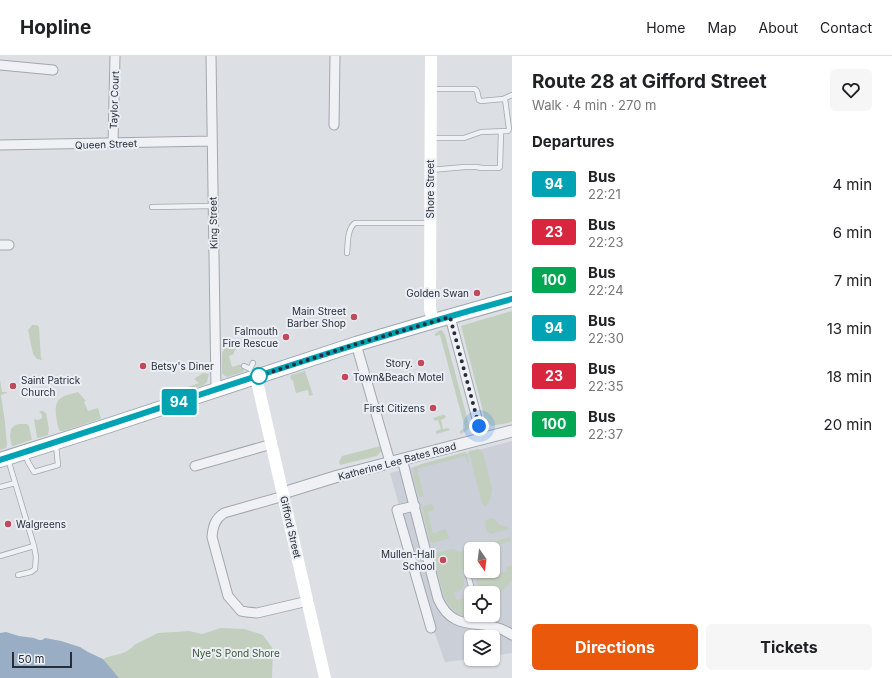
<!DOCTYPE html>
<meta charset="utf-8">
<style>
:root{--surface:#fff;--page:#f6f6f6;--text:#202124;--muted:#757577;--line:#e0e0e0;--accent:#ea580c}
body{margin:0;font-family:Inter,sans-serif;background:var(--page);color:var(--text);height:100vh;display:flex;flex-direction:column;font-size:15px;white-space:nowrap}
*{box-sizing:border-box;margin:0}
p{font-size:13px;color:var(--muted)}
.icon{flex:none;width:22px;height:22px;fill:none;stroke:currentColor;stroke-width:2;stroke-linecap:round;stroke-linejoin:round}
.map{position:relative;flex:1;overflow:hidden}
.panel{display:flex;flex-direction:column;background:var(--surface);width:380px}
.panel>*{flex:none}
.badge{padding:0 8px;border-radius:3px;font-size:14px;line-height:26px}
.needle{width:26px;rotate:166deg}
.controls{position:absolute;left:464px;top:486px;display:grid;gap:8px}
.controls a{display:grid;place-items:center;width:36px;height:36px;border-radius:6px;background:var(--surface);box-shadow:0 1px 3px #0004;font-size:20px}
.scale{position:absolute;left:12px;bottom:10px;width:60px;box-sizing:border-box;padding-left:4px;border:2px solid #272e3b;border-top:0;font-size:11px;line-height:14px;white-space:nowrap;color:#272e3b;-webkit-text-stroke:3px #ebeff3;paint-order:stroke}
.you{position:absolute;width:20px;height:20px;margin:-10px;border:3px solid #fff;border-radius:50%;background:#1a73e8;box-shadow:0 0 0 6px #1a73e833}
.map>.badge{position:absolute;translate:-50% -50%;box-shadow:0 0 0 2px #fff}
h2{padding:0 20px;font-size:15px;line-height:36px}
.round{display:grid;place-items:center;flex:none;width:42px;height:42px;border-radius:6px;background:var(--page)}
.summary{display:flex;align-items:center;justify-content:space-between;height:68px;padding:0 20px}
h1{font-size:19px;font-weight:700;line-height:30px}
.cta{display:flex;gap:8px;margin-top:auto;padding:8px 20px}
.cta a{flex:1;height:46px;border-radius:6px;background:var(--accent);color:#fff;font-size:16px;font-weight:700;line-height:46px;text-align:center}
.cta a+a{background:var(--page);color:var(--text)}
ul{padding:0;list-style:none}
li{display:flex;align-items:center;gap:12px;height:48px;padding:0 20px}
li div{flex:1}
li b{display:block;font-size:15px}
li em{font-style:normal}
li .badge{min-width:44px;font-weight:700;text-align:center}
header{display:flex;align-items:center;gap:24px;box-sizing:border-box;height:56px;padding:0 20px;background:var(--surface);border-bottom:1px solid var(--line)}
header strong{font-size:19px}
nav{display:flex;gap:22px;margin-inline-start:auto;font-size:14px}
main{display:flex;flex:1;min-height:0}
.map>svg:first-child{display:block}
</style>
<header>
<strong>Hopline</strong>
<nav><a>Home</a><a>Map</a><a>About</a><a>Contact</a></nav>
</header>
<main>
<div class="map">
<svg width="512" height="622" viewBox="0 0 512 622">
<rect width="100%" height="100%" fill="#dce0e5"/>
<!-- built -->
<path fill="#cbcfd7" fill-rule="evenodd" d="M512 385V597L493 600V581H471V603L445 606 434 575 390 417ZM471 493H493V515H471ZM471 537H493V559H471Z"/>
<!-- green -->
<path fill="#c2cfbe" d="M512 255V366L492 370 488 367H486L461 270 467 268Z
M32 269H37L39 271 41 303 42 302V304L37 303 33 298 28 274Z
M442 274 445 279 469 369C469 374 465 376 460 378V375L465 372 440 279 435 280V277L438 276V275Z
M232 291H235L236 294 234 295V298L229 300 232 311 242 308 244 314 243 316 227 321C224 320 223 319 222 316V297L224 293Z
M305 315 313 339 309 340 308 334 296 337 293 325 290 322 291 319Z
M203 317 209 318 207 326 204 329 175 338H172L173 333 174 331 179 334 199 327 194 323Z
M0 324 2 336H7V337L1 339 5 366 7 389 6 392 0 394Z
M78 336 86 345 84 346 88 355 98 352 101 363 63 375H60C57 370 57 364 56 359 54 341 63 340 78 336Z
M39 355H43L46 357 49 373 48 379 38 382 37 381 34 363 38 364 42 362V359Z
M442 359H444L446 360 445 362 441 364 443 373 448 372 450 374 436 378V375L441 373 438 364 435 365 433 362Z
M19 368H27L29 370 32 384H31L13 390H12L10 381 11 373 15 369Z
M381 390 382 393 381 397 380 396 377 400 340 409 339 406 342 400Z
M478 393 481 395 483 397 492 433C492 437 490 448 486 450H484L482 447 469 397V395Z
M465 396 467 397 469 407 467 406 465 400 417 413 424 440 421 441 418 440 413 419 414 412 421 408Z
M431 448 433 449 434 454 428 455 433 477 446 473 449 481 448 483 433 487 430 486 422 452 424 450Z
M493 462 500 469 508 471 509 473 491 478 488 476H487L485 466 486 464Z
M510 481 511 485 484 493H471V496L465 498 469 511 461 514C463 520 467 530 461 534 459 536 456 536 454 536L456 544 465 542 469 545C471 551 471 558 464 560 448 555 444 541 440 526 438 518 436 509 434 501L435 498 451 493 458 495 459 496 464 495 465 493Z
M512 509V525L503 534 501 537 495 563C491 563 483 563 480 559H493V537H479L476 520 485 518 486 521 507 515 506 511Z
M221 572 245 573 263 579 273 593 272 622H115L117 619 112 615 103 603C113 598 127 599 134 589L158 577 189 575 202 578Z"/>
<!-- water -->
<path fill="#99aec4" d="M6 576 19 580 34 582 39 584H42L45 582 61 585 80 591 88 596 103 603 119 622H0V577Z"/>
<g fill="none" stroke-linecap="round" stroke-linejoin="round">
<defs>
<path id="service" d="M432 33H475L477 35 479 44 481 45 503 43 512 39
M432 82H464L481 76 508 75 509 73 505 43
M430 114 465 111H476L482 112H499L500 111 501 76
M152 151 213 150
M347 197C348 187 347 173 355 167H430
M244 310 250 313 253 307
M25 397 28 406 34 416 58 409 56 389
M0 431 15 427
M0 500 34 490 8 403
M18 519 31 516 35 513 36 501 34 490
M468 519 473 537
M472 568 474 559"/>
<path id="minor" d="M211 0 216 334
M0 9 53 14
M334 69 335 0
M113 87 115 0
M0 89 212 85
M0 189H9
M450 261 479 370 484 382
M356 288 390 406
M402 403 438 543C455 581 485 559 512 579
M195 410 272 388
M284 440 224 457C215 463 213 470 212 481L228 540 241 555 247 556 257 557 308 545
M415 450 397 454 431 572"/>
<path id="tertiary" d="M283 437 338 420 512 375"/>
<path id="primary" d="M0 404 110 369 356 288 427 267 512 243"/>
</defs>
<!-- service casing -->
<use href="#service" stroke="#a2a7af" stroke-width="6"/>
<!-- minor casing -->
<use href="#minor" stroke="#a2a7af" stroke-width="11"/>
<!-- tertiary casing -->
<use href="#tertiary" stroke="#a2a7af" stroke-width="13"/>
<!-- primary casing -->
<use href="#primary" stroke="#9da5b0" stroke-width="16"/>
<!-- service -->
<use href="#service" stroke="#eff1f4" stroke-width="4.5"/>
<!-- minor -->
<use href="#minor" stroke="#eff1f4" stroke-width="9"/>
<!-- tertiary -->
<use href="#tertiary" stroke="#eff1f4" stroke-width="11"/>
<!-- secondary -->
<path stroke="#fff" stroke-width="12" d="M431 0 430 253 433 265
M256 321 325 622"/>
<!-- primary -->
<use href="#primary" stroke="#fff" stroke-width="14"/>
</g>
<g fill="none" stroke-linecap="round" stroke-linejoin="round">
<defs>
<path id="line" d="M0 404C120 366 238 325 358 288 409 272 460 257 512 243"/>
</defs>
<!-- line casing -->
<use href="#line" stroke="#fff" stroke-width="9"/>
<!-- line -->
<use href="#line" stroke="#00a3b4" stroke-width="6"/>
<!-- walk -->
<path stroke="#272e3b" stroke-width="4" stroke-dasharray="0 7.2" d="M259 320 256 321 356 288 450 261 479 370"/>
</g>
<!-- markers -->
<g fill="#c4485c" stroke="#ebeff3" stroke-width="1.5">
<circle cx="477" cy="237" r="4"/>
<circle cx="354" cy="261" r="4"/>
<circle cx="286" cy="281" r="4"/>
<circle cx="421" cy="307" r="4"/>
<circle cx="143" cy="310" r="4"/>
<circle cx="345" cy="321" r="4"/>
<circle cx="13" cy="330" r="4"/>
<circle cx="433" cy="352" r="4"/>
<circle cx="8" cy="468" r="4"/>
<circle cx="443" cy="504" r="4"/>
</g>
<circle fill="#fff" stroke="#00a3b4" stroke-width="2" cx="259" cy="320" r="8"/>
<g text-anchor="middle" stroke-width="4" stroke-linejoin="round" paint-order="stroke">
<!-- street labels -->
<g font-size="10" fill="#272e3b" stroke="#ebeff3">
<text transform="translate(114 44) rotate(-88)" y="4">Taylor Court</text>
<text transform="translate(106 88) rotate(-2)" y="4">Queen Street</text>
<text transform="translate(430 133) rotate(-90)" y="4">Shore Street</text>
<text transform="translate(213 167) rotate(-91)" y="4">King Street</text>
<text transform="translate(397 405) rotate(-15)" y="4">Katherine Lee Bates Road</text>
<text transform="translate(291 471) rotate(77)" y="4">Gifford Street</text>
</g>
<!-- poi labels -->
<g font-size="10" fill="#272e3b" stroke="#ebeff3" text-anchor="end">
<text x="469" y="241">Golden Swan</text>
<text x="346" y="259">Main Street<tspan x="346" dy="12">Barber Shop</tspan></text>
<text x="278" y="279">Falmouth<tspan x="278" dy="12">Fire Rescue</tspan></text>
<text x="413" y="311">Story.</text>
<text x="151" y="314" text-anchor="start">Betsy's Diner</text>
<text x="353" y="325" text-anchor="start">Town&amp;Beach Motel</text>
<text x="21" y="328" text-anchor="start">Saint Patrick<tspan x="21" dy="12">Church</tspan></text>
<text x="425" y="356">First Citizens</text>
<text x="16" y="472" text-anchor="start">Walgreens</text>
<text x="435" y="502">Mullen-Hall<tspan x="435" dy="12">School</tspan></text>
</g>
<!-- park labels -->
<g font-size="10" fill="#3c5535" stroke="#ebeff3">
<text x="236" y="601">Nye"S Pond Shore</text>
</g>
</g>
</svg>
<div class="controls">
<a><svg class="needle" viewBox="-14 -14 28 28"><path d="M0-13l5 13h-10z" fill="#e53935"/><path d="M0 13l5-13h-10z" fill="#757577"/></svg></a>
<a><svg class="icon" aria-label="locate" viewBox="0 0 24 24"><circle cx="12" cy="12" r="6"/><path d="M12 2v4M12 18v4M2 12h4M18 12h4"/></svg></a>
<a><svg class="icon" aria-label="layers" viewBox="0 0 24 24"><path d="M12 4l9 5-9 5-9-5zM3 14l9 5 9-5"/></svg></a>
</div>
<div class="scale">50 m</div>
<div class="you" style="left:479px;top:370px"></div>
<b class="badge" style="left:179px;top:346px;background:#00a3b4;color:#fff">94</b>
</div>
<section class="panel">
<div class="summary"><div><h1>Route 28 at Gifford Street</h1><p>Walk · 4 min · 270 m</p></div><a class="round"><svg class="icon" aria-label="heart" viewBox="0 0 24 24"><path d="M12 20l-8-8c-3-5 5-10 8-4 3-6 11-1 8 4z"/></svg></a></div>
<h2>Departures</h2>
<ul>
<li><span class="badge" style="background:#00a3b4;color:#fff">94</span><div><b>Bus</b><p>22:21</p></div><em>4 min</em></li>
<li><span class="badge" style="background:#d7263d;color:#fff">23</span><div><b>Bus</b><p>22:23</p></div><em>6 min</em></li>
<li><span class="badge" style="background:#00a651;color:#fff">100</span><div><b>Bus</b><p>22:24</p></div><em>7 min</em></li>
<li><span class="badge" style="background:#00a3b4;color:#fff">94</span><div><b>Bus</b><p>22:30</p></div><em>13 min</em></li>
<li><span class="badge" style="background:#d7263d;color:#fff">23</span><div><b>Bus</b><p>22:35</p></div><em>18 min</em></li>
<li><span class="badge" style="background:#00a651;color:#fff">100</span><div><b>Bus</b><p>22:37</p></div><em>20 min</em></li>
</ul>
<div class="cta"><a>Directions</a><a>Tickets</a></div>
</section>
</main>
